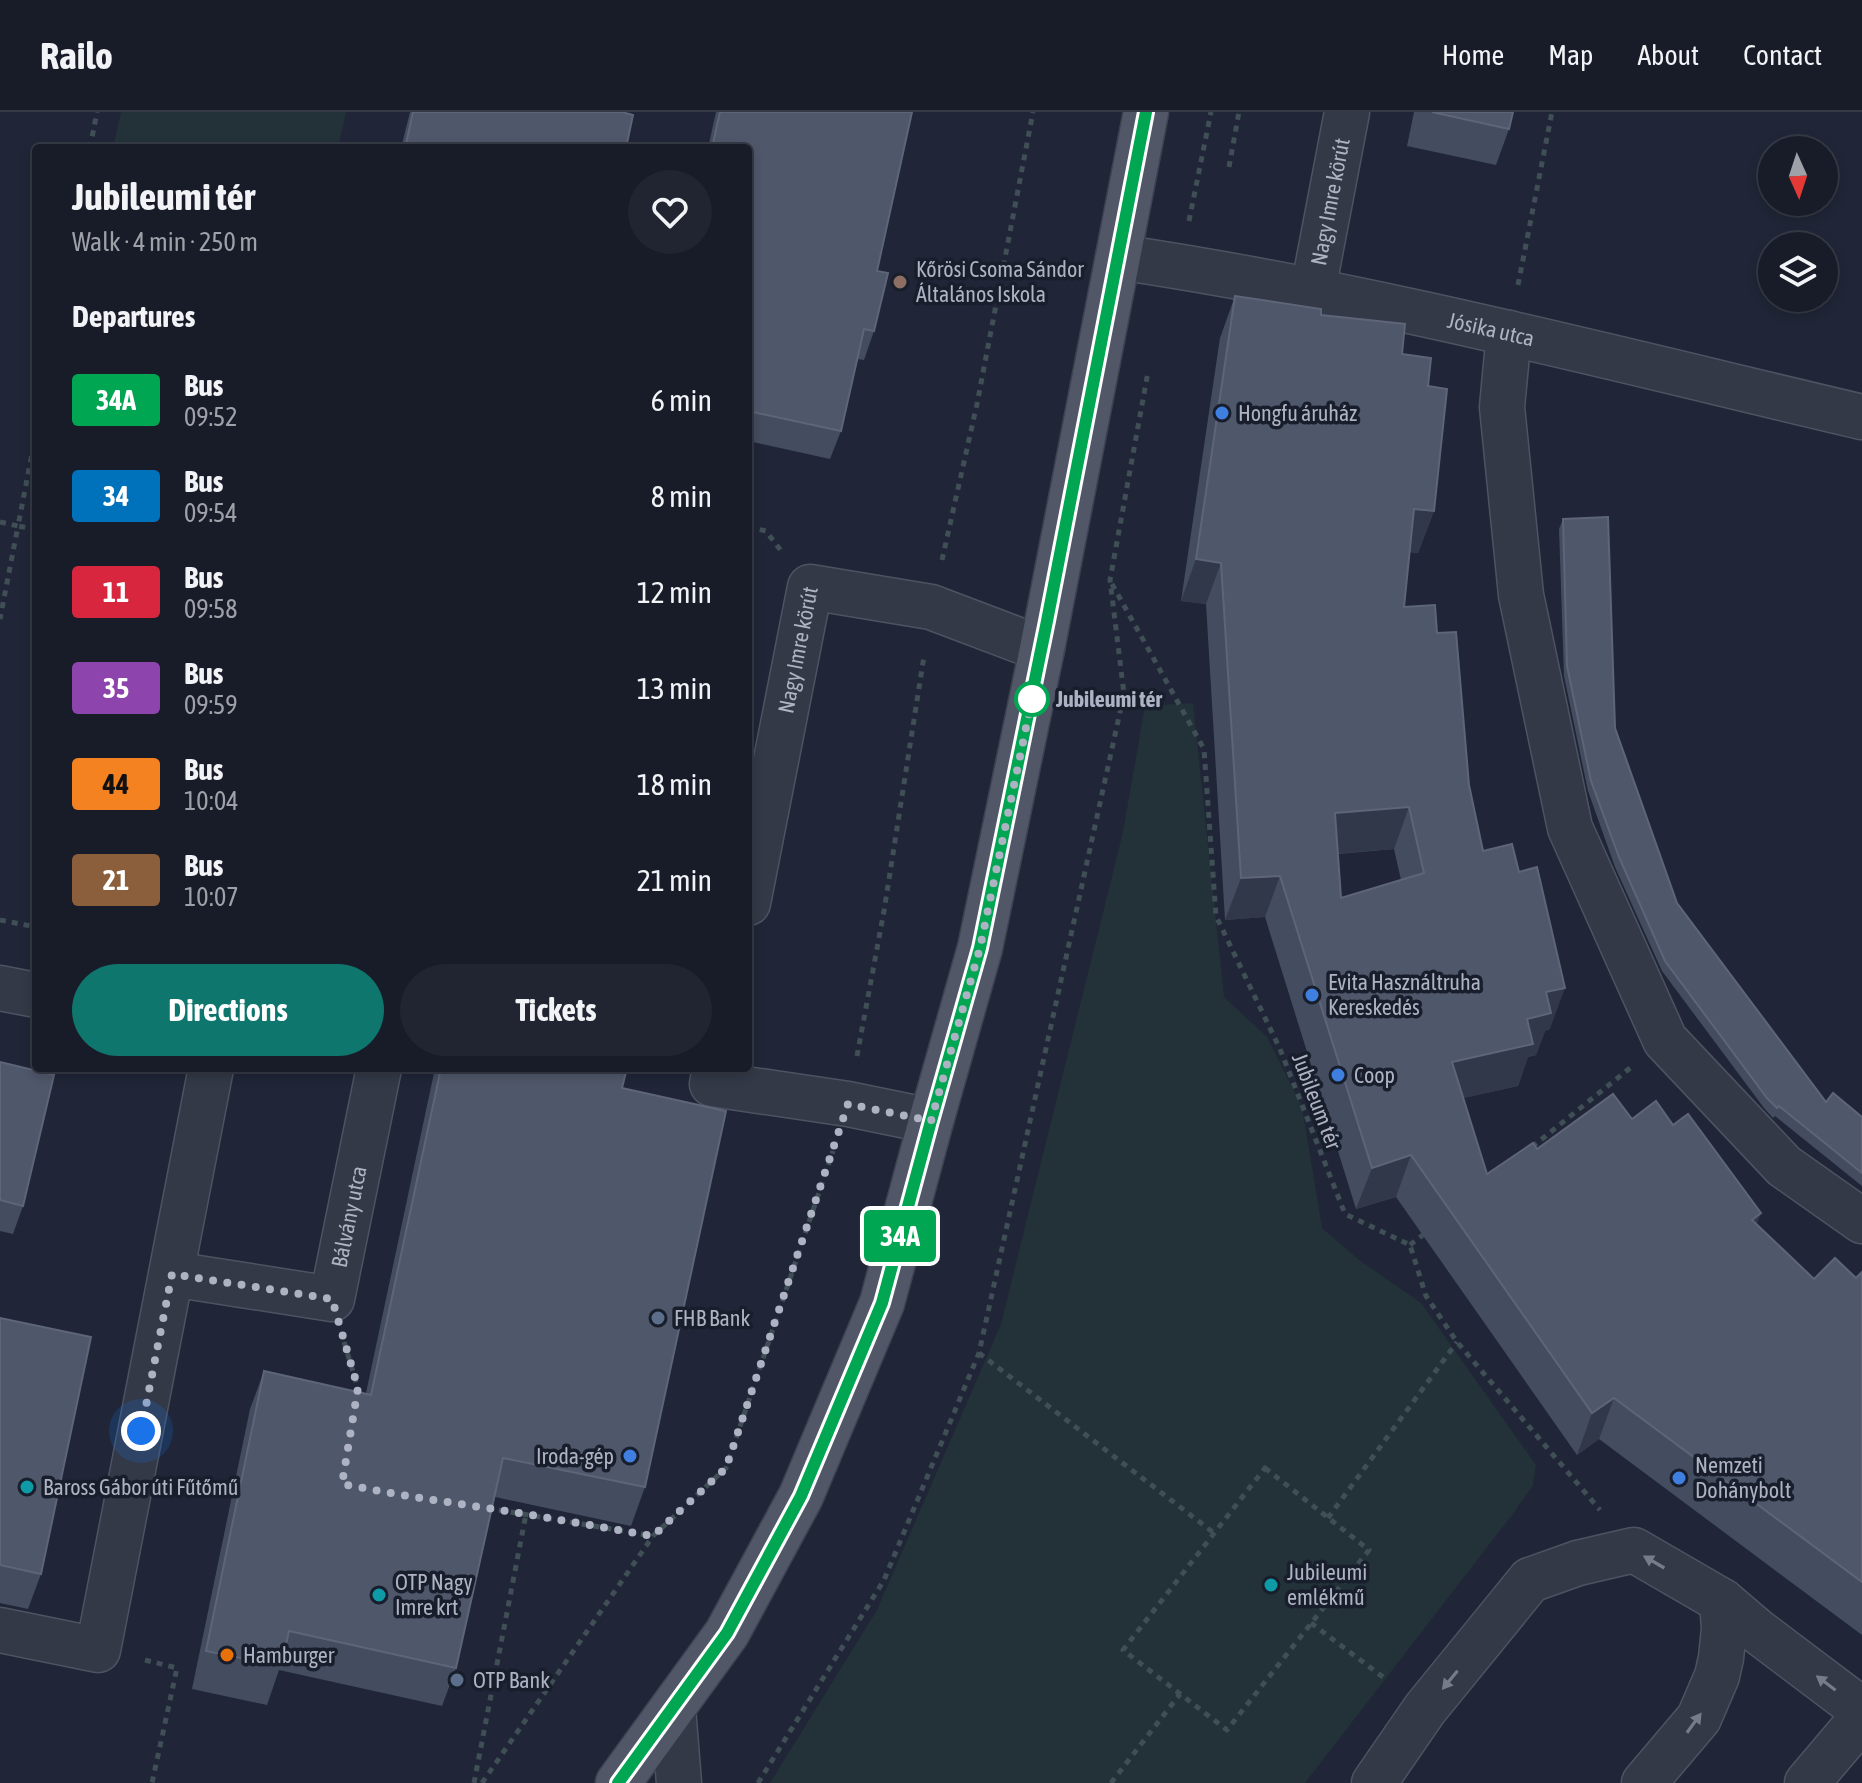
<!DOCTYPE html>
<meta charset="utf-8">
<style>
:root{--surface:#181c29;--page:#212531;--text:#f1f3f6;--muted:#9fa1a8;--line:#363a46;--accent:#0f766e}
body{margin:0;font-family:"Asap Condensed",sans-serif;background:var(--page);color:var(--text);height:100vh;display:flex;flex-direction:column;font-size:30px;white-space:nowrap}
*{box-sizing:border-box;margin:0}
p{font-size:26px;color:var(--muted)}
.icon{flex:none;width:44px;height:44px;fill:none;stroke:currentColor;stroke-width:2;stroke-linecap:round;stroke-linejoin:round}
.map{position:relative;flex:1;overflow:hidden}
.sheet{position:absolute;left:32px;top:32px;width:720px;height:928px;display:flex;flex-direction:column;background:var(--surface);border-radius:8px;box-shadow:0 4px 12px #0003,0 0 0 2px var(--line)}
.sheet>*{flex:none}
.badge{padding:0 16px;border-radius:6px;font-size:28px;line-height:52px}
.needle{width:52px;rotate:177deg}
.controls{position:absolute;left:1758px;top:24px;display:grid;gap:16px}
.controls a{display:grid;place-items:center;width:80px;height:80px;border-radius:50%;background:var(--surface);box-shadow:0 4px 12px #0003,0 0 0 2px var(--line);font-size:40px}
.you{position:absolute;width:40px;height:40px;margin:-20px;border:6px solid #fff;border-radius:50%;background:#1a73e8;box-shadow:0 0 0 12px #1a73e833}
.map>.badge{position:absolute;translate:-50% -50%;box-shadow:0 0 0 4px #fff}
h2{padding:0 40px;font-size:30px;line-height:72px}
.round{display:grid;place-items:center;flex:none;width:84px;height:84px;border-radius:42px;background:var(--page)}
.summary{display:flex;align-items:center;justify-content:space-between;height:136px;padding:0 40px}
h1{font-size:38px;font-weight:700;line-height:60px}
.action{display:flex;gap:16px;margin-top:auto;padding:16px 40px}
.action a{flex:1;height:92px;border-radius:48px;background:var(--accent);color:#fff;font-size:32px;font-weight:700;line-height:92px;text-align:center}
.action a+a{background:var(--page);color:var(--text)}
ul{padding:0;list-style:none}
li{display:flex;align-items:center;gap:24px;height:96px;padding:0 40px}
li div{flex:1}
li b{display:block;font-size:30px}
li em{font-style:normal}
li .badge{min-width:88px;font-weight:700;text-align:center}
header{display:flex;align-items:center;gap:48px;box-sizing:border-box;height:112px;padding:0 40px;background:var(--surface);border-bottom:2px solid var(--line)}
header strong{font-size:38px}
nav{display:flex;gap:44px;margin-inline-start:auto;font-size:28px}
.map>svg:first-child{display:block}
</style>
<header>
<strong>Railo</strong>
<nav><a>Home</a><a>Map</a><a>About</a><a>Contact</a></nav>
</header>
<div class="map">
<svg width="1862" height="1671" viewBox="0 0 1862 1671">
<rect width="100%" height="100%" fill="#202637"/>
<!-- green -->
<path fill="#223238" d="M121 0H346L338 36H113Z
M1193 591 1224 885 1267 925 1302 995 1322 1116 1359 1148 1421 1191 1536 1353 1533 1373 1515 1399 1305 1671H770L877 1498 1001 1212 1123 720 1145 594Z"/>
<g fill="none" stroke-linecap="round" stroke-linejoin="round">
<defs>
<g id="minor">
<path id="s1" d="M1118 145C1369 182 1615 247 1862 305"/>
<path id="s2" d="M1313 178 1347 0"/>
<path d="M1509 221 1502 295 1521 483 1570 716 1665 928 1784 1054 1862 1109"/>
<path id="s3" d="M748 791 810 475 931 495 1042 537"/>
<path d="M0 876 36 883"/>
<path d="M715 956 712 972 848 992 931 1009"/>
<path id="s4" d="M172 1162 332 1187 379 956"/>
<path d="M0 1518 98 1538 211 956"/>
<path d="M673 1596 679 1671"/>
<path d="M1374 1671 1425 1597 1530 1468 1578 1451 1634 1438 1722 1489 1756 1518 1862 1598"/>
<path d="M1644 1671 1699 1606 1717 1564 1721 1546 1724 1517 1722 1489"/>
<path d="M1807 1671 1862 1606"/>
</g>
<path id="major" d="M618 1671 727 1521 801 1384 882 1191 931 1009 980 836 1042 537 1146 0"/>
</defs>
<!-- minor casing -->
<use href="#minor" stroke="#4e5362" stroke-width="47"/>
<!-- major casing -->
<use href="#major" stroke="#3d4251" stroke-width="47"/>
<!-- path -->
<path stroke="#3f4f55" stroke-width="5" stroke-dasharray="6 6" stroke-linecap="butt" d="M90 36 97 0
M1229 55 1239 0
M1189 109 1211 0
M1518 173 1552 0
M36 321 18 414 36 417
M0 410 18 414 0 507
M748 415 766 419 782 440
M942 448 977 292 1033 0
M1112 472 1204 637 1216 804 1280 937 1345 1102 1410 1133 1426 1184 1457 1230 1600 1398
M0 808 36 815
M857 944 884 799 924 544
M1532 1035 1630 956
M1410 1133 1428 1119
M344 1230 358 1276 356 1286
M979 1241 1214 1421
M1265 1356 1369 1438 1227 1618 1123 1538Z
M487 1396 653 1424
M1328 1406 1457 1230
M1311 1511 1387 1568
M145 1548 177 1556 152 1671
M474 1671 526 1402
M482 1671 653 1424 726 1356 833 1039
M758 1671 884 1468 979 1241 1124 582 1110 468 1148 260
M1111 1671 1180 1582"/>
<!-- minor -->
<use href="#minor" stroke="#333947" stroke-width="44"/>
<!-- major -->
<use href="#major" stroke="#515767" stroke-width="44"/>
</g>
<!-- wall -->
<path fill="#444c5f" fill-rule="evenodd" d="M410 0H622L626 36H401Z
M716 0H912L877 159 874 219 864 248 857 247 841 319 830 347 748 329V36H708Z
M1414 0H1513L1509 17 1496 53 1407 34Z
M1235 184 1321 203 1402 242 1428 274 1434 399 1418 441 1409 440 1404 495 1437 521 1483 739 1550 917 1545 919 1536 943 1528 945 1518 974 1463 986 1487 1062 1537 1037 1632 1007 1673 1013 1757 1113 1814 1167 1856 1166 1862 1160V1523L1599 1327 1577 1343 1396 1085 1356 1097 1265 805 1225 808 1206 492 1181 489 1220 226ZM1394 737 1401 768 1341 786 1338 742Z
M1563 407 1615 616 1677 791 1826 990 1862 1005V1074L1775 1004 1773 1006 1764 996 1662 859 1615 755 1588 679 1564 564 1559 417Z
M0 950 23 1094 13 1122 0 1119Z
M435 956H627L622 976 645 1375 631 1414 495 1385 456 1556 442 1594 279 1558 267 1593 192 1577 250 1297 264 1259 366 1281Z
M0 1206 41 1462 28 1497 0 1491Z"/>
<!-- shaded-wall -->
<path fill="#31384a" d="M1414 397 1434 399 1418 441 1399 438Z
M1196 447 1221 451 1206 492 1181 489Z
M1409 695 1394 737 1320 743 1335 701Z
M1280 764 1265 805 1225 808 1241 766Z
M1565 876 1550 917 1545 919 1536 943 1528 945 1518 974 1437 992 1452 950 1527 907 1546 880Z
M1411 1043 1396 1085 1356 1097 1372 1056Z
M1761 1101 1746 1142 1752 1108Z
M1614 1286 1599 1327 1577 1343 1592 1301Z"/>
<!-- building -->
<path fill="#4f576a" stroke="#5e6578" stroke-width="2" fill-rule="evenodd" d="M413 0H622L633 3 626 36H405Z
M720 0H912L877 159 888 161 874 219 864 217 841 319 748 299V36H712Z
M1432 0H1513L1509 17Z
M1235 184 1321 197V203L1405 212 1402 242 1431 246 1428 274 1447 277 1434 399 1414 397 1404 495 1435 493 1437 521 1456 520 1469 673 1483 739 1512 732 1519 760 1537 755 1565 876 1546 880 1551 901 1527 907 1533 932 1452 950 1487 1062 1533 1031 1537 1037 1613 982 1632 1007 1656 989 1673 1013 1688 1002 1761 1101 1752 1108 1814 1167 1835 1146 1856 1166 1862 1160V1470L1614 1286 1592 1301 1411 1043 1372 1056 1280 764 1241 766 1221 451 1196 447ZM1409 695 1424 761 1341 786 1335 701Z
M1608 405 1615 616 1677 791 1826 990 1833 981 1862 1005V1061L1779 994 1777 996 1767 986 1665 849 1619 745 1591 669 1567 554 1563 407Z
M0 950 54 963 23 1094 0 1088Z
M441 956H627L622 976 726 999 645 1375 503 1346 456 1556 289 1519 281 1554 206 1539 264 1259 371 1283Z
M0 1206 91 1225 41 1462 0 1453Z"/>
<!-- one-way arrows -->
<defs><path id="oneway-solid" d="M-6-.8H1V-3.2L6.5 0L1 3.2V.8H-6Z" transform="scale(2)"/></defs>
<g fill="#777c8c">
<use href="#oneway-solid" transform="translate(1654 1450) rotate(-150)"/>
<use href="#oneway-solid" transform="translate(1450 1568) rotate(129)"/>
<use href="#oneway-solid" transform="translate(1826 1571) rotate(-143)"/>
<use href="#oneway-solid" transform="translate(1694 1611) rotate(-54)"/>
</g>
<g fill="none" stroke-linecap="round" stroke-linejoin="round">
<defs>
<path id="line" d="M618 1671 727 1521 801 1384 882 1191 931 1009 980 836 1047 509 1146 0"/>
</defs>
<!-- line casing -->
<use href="#line" stroke="#fff" stroke-width="18"/>
<!-- line -->
<use href="#line" stroke="#00a651" stroke-width="12"/>
<!-- walk -->
<path stroke="#aeb3c4" stroke-width="8" stroke-dasharray="0 14.4" d="M141 1319 172 1162 332 1187 358 1276 342 1372 401 1383 526 1402 653 1424 726 1356 848 992 931 1009 980 836 1032 587"/>
</g>
<!-- markers -->
<circle fill="#8d6e63" stroke="#191e2c" stroke-width="3" cx="900" cy="170" r="8"/>
<g fill="#3f7fe0" stroke="#191e2c" stroke-width="3">
<circle cx="1222" cy="301" r="8"/>
<circle cx="1312" cy="883" r="8"/>
<circle cx="1338" cy="963" r="8"/>
<circle cx="630" cy="1344" r="8"/>
<circle cx="1679" cy="1366" r="8"/>
</g>
<circle fill="#fff" stroke="#00a651" stroke-width="4" cx="1032" cy="587" r="16"/>
<g fill="#5c6f8a" stroke="#191e2c" stroke-width="3">
<circle cx="658" cy="1206" r="8"/>
<circle cx="457" cy="1568" r="8"/>
</g>
<g fill="#0f9aa8" stroke="#191e2c" stroke-width="3">
<circle cx="27" cy="1375" r="8"/>
<circle cx="1271" cy="1473" r="8"/>
<circle cx="379" cy="1483" r="8"/>
</g>
<circle fill="#e8710a" stroke="#191e2c" stroke-width="3" cx="227" cy="1543" r="8"/>
<g text-anchor="middle" stroke-width="7" stroke-linejoin="round" paint-order="stroke">
<!-- street labels -->
<g font-size="22" fill="#aeb3c4" stroke="#191e2c">
<text dy="8" stroke="none"><textPath href="#s2" startOffset="90">Nagy Imre körút</textPath></text>
<text dy="8" stroke="none"><textPath href="#s1" startOffset="380">Jósika utca</textPath></text>
<text dy="8" stroke="none"><textPath href="#s3" startOffset="258">Nagy Imre körút</textPath></text>
<text transform="translate(1317 989) rotate(69)" y="8">Jubileum tér</text>
<text dy="8" stroke="none"><textPath href="#s4" startOffset="246">Bálvány utca</textPath></text>
</g>
<!-- poi labels -->
<g font-size="22" fill="#aeb3c4" stroke="#191e2c" text-anchor="start">
<text x="916" y="165">Kőrösi Csoma Sándor<tspan x="916" dy="25">Általános Iskola</tspan></text>
<text x="1238" y="309">Hongfu áruház</text>
<text x="1328" y="878">Evita Használtruha<tspan x="1328" dy="25">Kereskedés</tspan></text>
<text x="1354" y="971">Coop</text>
<text x="674" y="1214">FHB Bank</text>
<text x="614" y="1352" text-anchor="end">Iroda-gép</text>
<text x="1695" y="1361">Nemzeti<tspan x="1695" dy="25">Dohánybolt</tspan></text>
<text x="43" y="1383">Baross Gábor úti Fűtőmű</text>
<text x="1287" y="1468">Jubileumi<tspan x="1287" dy="25">emlékmű</tspan></text>
<text x="395" y="1478">OTP Nagy<tspan x="395" dy="25">Imre krt</tspan></text>
<text x="243" y="1551">Hamburger</text>
<text x="473" y="1576">OTP Bank</text>
</g>
<!-- stop labels -->
<g font-size="22" font-weight="bold" fill="#aeb3c4" stroke="#191e2c" text-anchor="start">
<text x="1056" y="595">Jubileumi tér</text>
</g>
</g>
</svg>
<div class="controls">
<a><svg class="needle" viewBox="-14 -14 28 28"><path d="M0-13l5 13h-10z" fill="#e53935"/><path d="M0 13l5-13h-10z" fill="#9fa1a8"/></svg></a>
<a><svg class="icon" aria-label="layers" viewBox="0 0 24 24"><path d="M12 4l9 5-9 5-9-5zM3 14l9 5 9-5"/></svg></a>
</div>
<div class="you" style="left:141px;top:1319px"></div>
<b class="badge" style="left:900px;top:1124px;background:#00a651;color:#fff">34A</b>
<section class="sheet">
<div class="summary"><div><h1>Jubileumi tér</h1><p>Walk · 4 min · 250 m</p></div><a class="round"><svg class="icon" aria-label="heart" viewBox="0 0 24 24"><path d="M12 20l-8-8c-3-5 5-10 8-4 3-6 11-1 8 4z"/></svg></a></div>
<h2>Departures</h2>
<ul>
<li><span class="badge" style="background:#00a651;color:#fff">34A</span><div><b>Bus</b><p>09:52</p></div><em>6 min</em></li>
<li><span class="badge" style="background:#0072bc;color:#fff">34</span><div><b>Bus</b><p>09:54</p></div><em>8 min</em></li>
<li><span class="badge" style="background:#d7263d;color:#fff">11</span><div><b>Bus</b><p>09:58</p></div><em>12 min</em></li>
<li><span class="badge" style="background:#8e44ad;color:#fff">35</span><div><b>Bus</b><p>09:59</p></div><em>13 min</em></li>
<li><span class="badge" style="background:#f58220;color:#111">44</span><div><b>Bus</b><p>10:04</p></div><em>18 min</em></li>
<li><span class="badge" style="background:#8b5e3c;color:#fff">21</span><div><b>Bus</b><p>10:07</p></div><em>21 min</em></li>
</ul>
<div class="action"><a>Directions</a><a>Tickets</a></div>
</section>
</div>
